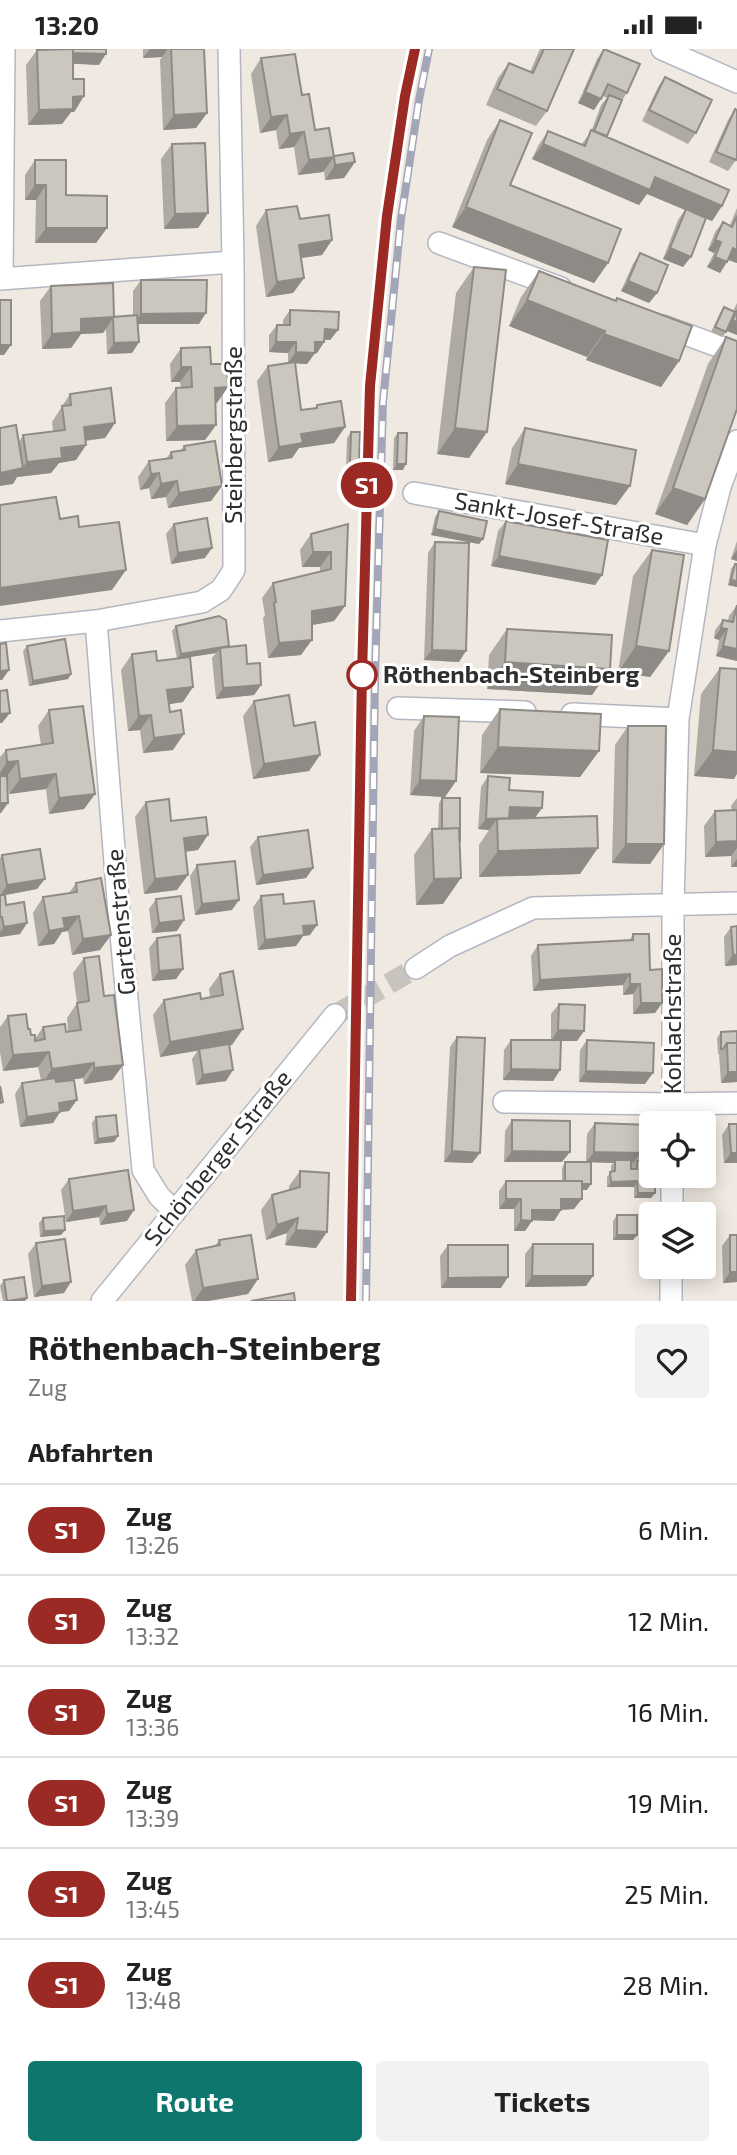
<!DOCTYPE html>
<html lang="de">
<meta charset="utf-8">
<style>
:root{--surface:#fff;--page:#f2f2f2;--text:#222;--muted:#767676;--line:#e0e0e0;--accent:#0f766e}
body{margin:0;font-family:"Exo 2",sans-serif;background:var(--page);color:var(--text);height:100vh;display:flex;flex-direction:column;font-size:26px;white-space:nowrap}
*{box-sizing:border-box;margin:0}
p{font-size:23px;color:var(--muted)}
.icon{flex:none;width:38px;height:38px;fill:none;stroke:currentColor;stroke-width:2;stroke-linecap:round;stroke-linejoin:round}
.map{position:relative;height:1252px;overflow:hidden}
.sheet{display:flex;flex-direction:column;background:var(--surface);flex:1}
.sheet>*{flex:none}
.badge{padding:0 14px;border-radius:23px;font-size:24px;line-height:46px}
.tools{position:absolute;left:639px;top:1062px;display:grid;gap:14px}
.tools a{display:grid;place-items:center;width:77px;height:77px;border-radius:7px;background:var(--surface);box-shadow:0 4px 18px #0003;font-size:35px}
.map>.badge{position:absolute;translate:-50% -50%;box-shadow:0 0 0 4px #fff}
h2{padding:0 28px;font-size:26px;line-height:63px}
.round{display:grid;place-items:center;flex:none;width:74px;height:74px;border-radius:7px;background:var(--page)}
.summary{display:flex;align-items:center;justify-content:space-between;height:119px;padding:0 28px}
h1{font-size:33px;font-weight:700;line-height:52px}
.cta{display:flex;gap:14px;margin-top:auto;padding:14px 28px}
.cta a{flex:1;height:80px;border-radius:7px;background:var(--accent);color:#fff;font-size:28px;font-weight:700;line-height:80px;text-align:center}
.cta a+a{background:var(--page);color:var(--text)}
ul{padding:0;list-style:none}
li{display:flex;align-items:center;gap:21px;height:91px;padding:0 28px;border-top:2px solid var(--line)}
li div{flex:1}
li b{display:block;font-size:26px}
li em{font-style:normal}
li .badge{min-width:77px;font-weight:700;text-align:center}
.status{display:flex;justify-content:space-between;align-items:center;height:49px;padding:0 35px;background:var(--surface);direction:ltr}
.status svg{height:19px;fill:currentColor}
.map>svg:first-child{display:block}
</style>
<div class="status"><b>13:20</b><svg viewBox="0 0 49 12"><path d="M0 12V9h3v3zM5 12V6h3v6zM10 12V3h3v9zM15 12V0h3v12zM26 1h20v11H26zM47 4h2v5h-2z"/></svg></div>
<div class="map">
<svg width="737" height="1252" viewBox="0 0 737 1252">
<rect width="100%" height="100%" fill="#efe9e1"/>
<g fill="none" stroke-linecap="round" stroke-linejoin="round">
<!-- minor-tunnel -->
<path stroke="#c8c4bd" stroke-width="21" stroke-dasharray="21 10" stroke-linecap="butt" d="M335 966 416 919"/>
<defs>
<path id="minor" d="M662 0 737 33
M439 194 561 239
M2 229 4 0
M0 230 233 213
M663 277 737 304
M414 444 705 496
M96 572 119 864 143 1121 159 1147 175 1163
M0 582 96 572 202 553 221 541 234 521 233 213 229 0
M398 659 525 663
M572 665 678 670
M416 919 450 897 533 859 737 854
M504 1053 673 1055 737 1054
M673 1074V856L678 670 705 496 720 438 737 392
M672 1166V1127
M102 1252 335 966
M671 1252V1218"/>
</defs>
<!-- minor casing -->
<use href="#minor" stroke="#b4b7c1" stroke-width="24"/>
<!-- minor -->
<use href="#minor" stroke="#fff" stroke-width="21"/>
<defs>
<path id="rail" d="M351 1252 362 627 370 337 387 167 415 0
M366 1252 375 627 383 353 401 170 419 51 429 0"/>
</defs>
<!-- rail casing -->
<use href="#rail" stroke="#a3a6b8" stroke-width="8"/>
<!-- rail -->
<use href="#rail" stroke="#fff" stroke-width="5" stroke-dasharray="16" stroke-linecap="butt"/>
</g>
<!-- wall -->
<path fill="#afaba4" d="M125 0H204L207 64 196 79 163 81 160 11 162 8 143 9V0Z
M540 0H574L547 62 536 77 486 56 498 29 509 14 530 23Z
M604 0 627 44 622 51 606 88 722 157 712 172 706 170 683 218 663 210 678 171 685 161 647 145 639 156 532 110 538 97 548 82 581 96 591 83 601 56 607 49 603 47 594 61 578 54 597 10Z
M37 1 99 16 73 14V30L84 47 74 63H71L62 75 28 76 26 16Z
M261 9 302 46 315 81 334 108 323 123 298 126 294 98 279 100 276 81 260 84 251 25Z
M665 28 696 84 688 95 642 72 658 38Z
M735 60 736 111 728 122 709 113 728 71Z
M500 71 510 136 608 214 594 234 452 178 487 91Z
M172 95 208 164 198 179 164 180 161 110Z
M334 107 355 113 344 129 325 131 324 122Z
M35 111 66 146 107 179 96 194H35L36 151H25V126Z
M737 159V214L728 211 720 224 707 218 714 204 708 201 715 183 723 173 730 176Z
M266 161 300 170 332 191 322 206 301 209 304 229 293 244 266 248 256 177Z
M640 204 657 244 649 254 621 242 633 215Z
M474 218 469 409 437 405 456 244Z
M539 222 679 312 661 338 586 311 587 308 509 277 521 248Z
M141 231 199 275H138L139 293 132 304 107 305 106 280 103 284 81 285 71 299 42 300 40 252 51 237 114 268 133 266V242Z
M737 254V286L727 282 722 288 711 283 720 264 724 258 733 262Z
M290 261 338 281 330 291H324V293L317 304H315L307 315 295 314 301 361 314 360 317 356 345 378 334 394 299 399 292 409 268 413 257 332 268 317 288 314V304L269 303V286L277 276H283V271Z
M726 288 705 450 687 476 655 465 708 315Z
M181 299 211 315 217 354H215L216 376 205 391 166 392 165 354 176 339 181 338 180 333H171L170 315Z
M70 345 115 374 105 389 86 392V396L76 411 59 414 51 424 17 428 13 435 19 393 23 386 53 382 52 373Z
M525 379 616 456 505 435 512 399Z
M351 383 359 414 355 420H346L347 389Z
M398 384 403 421H393L394 389Z
M184 397 222 437 211 452 168 459 166 448 151 450 149 439 140 441 138 428 149 412 166 410 171 403 181 401Z
M439 462 483 490 479 495 431 486 435 468Z
M506 472 602 526 595 536 491 517 498 482Z
M174 475 205 509 171 515 166 485Z
M348 475 345 557 334 572 312 576 301 606 268 609 263 569 265 566 262 549 273 534 320 523V518H302L300 501 311 485Z
M737 492V512L731 510Z
M435 493 459 613 424 611 428 504Z
M652 501 669 602 650 628 618 623 633 527Z
M735 515H737V538L728 536 731 520Z
M737 556V612L716 607 719 591 714 589 715 581 723 571 728 572 729 567Z
M176 577 228 598 247 615 261 636 254 646 216 650 212 609 216 604 190 608 183 653 169 655 173 701 143 704 140 681 128 682 121 621 132 605 157 612 177 610 172 582Z
M507 580 610 620 592 646 487 640 489 606Z
M27 597 71 625 68 630 29 637 23 602Z
M720 619 734 730 694 727 701 645Z
M254 652 294 677 320 706 309 722 253 730 243 667Z
M500 660 599 702 580 728 480 724 482 686Z
M49 661 95 745 84 760 49 765 46 740 9 745 7 729 8 754 0 764V708L6 701 41 696 38 677Z
M424 667 456 732 445 748 410 746 414 682Z
M628 677 664 795 650 815 612 814 615 696Z
M488 727 509 741 542 759 535 769 580 825 479 828V796L489 781 478 780 481 738Z
M442 749 443 855 416 856 414 806 432 780H438L439 754Z
M737 749V818H731V807L705 808 704 777 715 762 732 761 731 757Z
M146 753 171 772 198 801 185 803 177 841 144 845 135 768Z
M258 788 313 819 306 829 256 836 250 798Z
M2 806 37 840 5 846 6 856 27 874 20 885 0 888V809Z
M197 816 232 861 195 866 190 827Z
M76 834 111 886 100 901 72 906 68 882 62 883 54 895 38 897 33 864 43 848 69 844Z
M261 847 284 855 310 886 303 887 296 897 258 901 253 858Z
M156 850 177 882 152 884 149 860Z
M737 877V916L725 917 724 888 731 878Z
M633 885 650 921 662 954 655 964 633 965V945L623 946V936L533 942 531 907 538 896 629 892Z
M157 889 183 920 176 930 152 932 149 899Z
M84 909 104 947 123 1016 112 1031 84 1035 83 1029 56 1033 69 1062 60 1063 53 1074 20 1078 15 1045 22 1034 41 1031 38 1018 3 1022 0 1003V978L8 967 28 980 31 986 35 990 43 978 68 982 67 969 77 954 73 924Z
M220 925 232 996H229L226 1032 196 1036 192 1010 198 1001 160 1008 153 966 164 951 201 950 210 948 209 940Z
M559 955 584 982 577 992H561L560 1021 553 1032 503 1031 504 1001 511 991H551V965Z
M737 982V1033L721 1034 719 1005H718L717 989 721 983Z
M457 988 480 1104 472 1114 444 1113 450 998Z
M587 991 645 1035 579 1033 580 1001Z
M96 1068 118 1087 114 1093 94 1095 92 1074Z
M512 1071 562 1113H504L505 1082Z
M595 1074 651 1076V1127L655 1144 651 1149H634V1138H607V1128L611 1123V1117L613 1114 586 1113 587 1085Z
M729 1075 737 1114H724L722 1086Z
M565 1113 587 1141H582L574 1160 561 1161 554 1172 532 1171 525 1182H514V1160H499V1142L506 1132H562V1119Z
M300 1122 316 1199 285 1196 287 1184 266 1191 261 1161 272 1146 289 1141V1137Z
M69 1130 127 1172 100 1176 99 1168 66 1173 61 1141Z
M617 1166 637 1186 633 1191H613V1172Z
M43 1169 65 1181 61 1186 40 1188 39 1174Z
M730 1186 737 1233 723 1234 722 1197Z
M219 1191 258 1230 248 1245 208 1252H192L185 1216 196 1201 215 1197Z
M36 1194 64 1244 34 1248 28 1205Z
M533 1195 586 1237 525 1238V1205Z
M448 1196 501 1239H441L440 1207Z
M4 1231 27 1249 25 1252H3L0 1237Z"/>
<!-- shaded-wall -->
<path fill="#8e8b86" d="M150 0H168L162 8 143 9Z
M65 3 106 5 99 16 58 14Z
M585 43 601 50 594 61 578 54Z
M84 47 74 63H71L62 75 28 76 39 61 73 48Z
M207 64 196 79 163 81 174 66Z
M287 66 276 81 260 84 271 68Z
M304 83 294 98 279 100 290 85Z
M543 95 655 128 722 157 712 172 647 145 639 156 532 110Z
M334 108 323 123 298 126 309 111Z
M355 113 344 129 325 131 335 116Z
M35 136H46L36 151H25Z
M466 158 608 214 594 234 452 178Z
M208 164 198 179 164 180 175 165Z
M46 179H107L96 194H35Z
M332 191 322 206 288 211 299 196Z
M715 191 721 193 714 204 708 201Z
M670 199 691 208 683 218 663 210Z
M733 199 737 201V214L726 210Z
M715 208 727 213 720 224 707 218Z
M304 229 293 244 266 248 277 233Z
M628 232 657 244 649 254 621 242Z
M527 251 605 282 587 308 509 277Z
M206 264 199 275H133L141 265Z
M114 268 103 284 81 285 71 299 42 300 52 285 81 270Z
M733 271 737 273V286L725 281Z
M325 280 338 281 330 291 318 290Z
M604 285 679 312 661 338 586 311Z
M139 293 132 304 107 305 114 294Z
M276 293H296L288 304 269 303Z
M315 293H324L317 304 308 303Z
M0 296H11L4 306H0Z
M296 303 315 304 307 315 288 314Z
M181 318H191L180 333H171Z
M228 338 217 354H204L215 339Z
M115 374 105 389 73 393 84 378Z
M216 376 205 391 166 392 177 377Z
M345 378 334 394 299 399 292 409 268 413 279 398 301 385Z
M455 379 487 383 469 409 437 405Z
M86 396 76 411 59 414 51 424 17 428 13 435 0 437V424L22 419 27 413 61 399Z
M350 414H359L355 420H346Z
M397 415H406L403 421H393Z
M518 415 630 437 616 456 505 435Z
M159 424 149 439 140 441 151 425Z
M177 432 166 448 151 450 161 435Z
M222 437 211 452 168 459 179 444Z
M673 439 705 450 687 476 655 465Z
M435 480 483 490 479 495 431 486Z
M212 499 205 509 171 515 178 504Z
M737 501V512L731 510Z
M313 503H331L320 518H302Z
M499 507 602 526 595 536 491 517Z
M126 521 112 541 0 557V539Z
M731 531 737 532V538L728 536Z
M345 557 334 572 301 578 312 562Z
M721 579 727 580 719 591 714 589Z
M312 591 301 606 268 609 279 594Z
M636 597 669 602 650 628 618 623Z
M723 597 737 600V612L716 607Z
M220 599 216 604 177 610 181 605Z
M432 601 466 602 459 613 424 611Z
M505 613 610 620 592 646 487 640Z
M9 621 2 631H0V622Z
M71 625 68 630 29 637 33 632Z
M261 636 254 646 216 650 223 639Z
M193 638 183 653 157 657 167 641Z
M10 664 2 674H0V665Z
M151 666 140 681 128 682 139 667Z
M184 685 173 701 143 704 154 689Z
M498 698 599 702 580 728 480 724Z
M713 701 737 703V725L734 730 694 727Z
M320 706 309 722 253 730 264 715Z
M18 712 7 727 0 728V724L7 713Z
M56 725 46 740 9 745 20 730Z
M420 731 456 732 445 748 410 746Z
M95 745 84 760 49 765 59 749Z
M0 754H8L1 764H0Z
M510 758 542 759 534 770 502 768Z
M486 770H497L489 781 478 780Z
M208 786 198 801 173 804 184 789Z
M737 792V799L731 807 705 808 716 793Z
M626 795H664L650 815 612 814Z
M598 799 580 825 479 828 498 802Z
M737 810V818H731Z
M313 819 306 829 256 836 263 826Z
M188 826 177 841 144 845 155 830Z
M461 829 443 855 416 856 434 830Z
M45 830 37 840 0 847 7 836Z
M239 851 232 861 195 866 202 855Z
M79 867 68 882 62 883 54 895 38 897 49 882 63 869Z
M184 871 177 882 152 884 159 874Z
M27 874 20 885 0 888V883L4 878Z
M317 876 310 886 303 887 296 897 258 901 265 891 303 877Z
M111 886 100 901 72 906 83 890Z
M733 906H737V916L725 917Z
M183 920 176 930 152 932 159 922Z
M630 925 623 936 533 942 540 931Z
M630 935H640L633 945 623 946Z
M641 954H662L655 964 633 965Z
M243 980 232 996 160 1008 170 993Z
M558 981 584 982 577 992H551Z
M49 1003 38 1018 3 1022 13 1006Z
M94 1014 83 1029 42 1035 52 1020Z
M123 1016 112 1031 84 1035 94 1019Z
M511 1020 560 1021 553 1032 503 1031Z
M233 1021 226 1032 196 1036 203 1026Z
M586 1022 653 1024 645 1035 579 1033Z
M728 1023H737V1033L721 1034Z
M77 1051 69 1062 51 1064 59 1054Z
M60 1063 53 1074 20 1078 27 1068Z
M118 1087 114 1093 94 1095 98 1090Z
M452 1102 480 1104 472 1114 444 1113Z
M512 1102 570 1103 562 1113H504Z
M594 1103 641 1104 633 1114H615V1111L613 1114 586 1113Z
M651 1103V1113L637 1112 634 1117 641 1107Z
M731 1104H737V1114H724Z
M637 1132 634 1138H607L611 1133Z
M591 1135 587 1141H562L565 1136Z
M638 1144H655L651 1149H634Z
M506 1150H521L514 1160H499Z
M561 1150H582L574 1160 554 1161Z
M106 1157 99 1168 66 1173 73 1162Z
M134 1161 127 1172 100 1176 107 1165Z
M532 1161H561L554 1172 525 1171Z
M298 1169 287 1184 266 1191 277 1176Z
M521 1171 532 1172 525 1182H514Z
M65 1181 61 1186 40 1188 44 1182Z
M296 1181 327 1183 316 1199 285 1196Z
M617 1186H637L633 1191H613Z
M730 1223H737V1233L723 1234Z
M532 1227H593L586 1237 525 1238Z
M508 1228 501 1239H441L448 1229Z
M258 1230 248 1245 208 1252H194L203 1239Z
M71 1233 64 1244 34 1248 42 1237Z
M27 1249 25 1252H7Z"/>
<!-- building -->
<path fill="#cbc7bf" stroke="#8e8b86" stroke-width="2" d="M65 0H106V5L73 4V0Z
M73 0V30H84V47L73 48V60L39 61 37 1Z
M171 0H204L207 64 174 66Z
M544 0H574L547 62 497 40 509 14 533 24Z
M604 0 640 15 627 44 608 35 601 50 585 43Z
M295 5 302 46 309 45 315 81 329 79 334 108 309 111 304 83 290 85 287 66 271 68 261 9Z
M665 28 712 51 696 84 649 61Z
M609 46 622 51 607 87 594 82Z
M735 60 737 61V108L736 111 716 103Z
M500 71 532 84 510 136 621 180 608 214 466 158Z
M591 81 729 141 722 157 655 128 650 141 543 95 548 82 585 97Z
M205 94 208 164 175 165 172 95Z
M353 104 355 113 335 116 334 107Z
M35 111H66V146L107 147V179H46V136H35Z
M297 157 300 170 329 166 332 191 299 196 304 229 277 233 266 161Z
M686 160 706 169 691 208 670 199Z
M737 167V201L733 199 727 213 715 208 721 193 715 191 723 173 732 178Z
M640 204 668 216 657 244 628 232Z
M474 218 506 221 487 383 455 379Z
M539 222 616 252 617 249 692 277 679 312 604 285 605 282 527 251Z
M141 231H207L206 264 141 265Z
M113 234 114 268 81 270V283L52 285 51 237Z
M0 251H11V296H0Z
M724 258 735 263 726 283 715 278Z
M290 261 339 263 338 281 325 280 324 293H315V304L296 303V293H276L277 276H290Z
M737 261V273L733 271Z
M137 266 139 293 114 294 113 268Z
M726 288 737 292V360L705 450 673 439Z
M210 298 211 315H227L228 338 215 339 216 376 177 377 176 339 192 338 191 318H181V299Z
M295 313 301 361 317 359V356L341 352 345 378 301 385 303 394 279 398 268 317Z
M111 339 115 374 84 378 86 396 61 399 62 409 27 413 23 386 65 381 62 357 71 356 70 345Z
M16 376 23 419 0 424V379Z
M525 379 636 401 630 437 518 415Z
M351 383H360L359 414H350Z
M398 384H407L406 415H397Z
M215 392 222 437 179 444 177 432 161 435 159 424 151 425 149 412 172 409 171 403 185 401 184 397Z
M56 448 60 470 78 467 79 478 119 473 126 521 0 539V456Z
M439 462 487 472 483 490 435 480Z
M207 469 212 499 178 504 174 475Z
M506 472 608 491 602 526 499 507Z
M348 475 345 557 312 562V591L279 594 274 554 276 553 273 534 331 520V503H313L311 485Z
M435 493 469 494 466 602 432 601Z
M652 501 684 506 669 602 636 597Z
M735 515H737V532L731 531Z
M737 556V600L723 597 727 580 721 579 723 571 733 573Z
M219 567 226 571 229 597 181 605 176 577Z
M507 580 612 586 610 620 505 613Z
M65 590 71 625 33 632 27 597Z
M6 594 9 621 0 622V595Z
M246 596 247 615 260 614 261 636 223 639 220 599Z
M156 602 157 612 190 608 193 638 167 641 170 663 181 661 184 685 154 689 151 666 139 667 132 605Z
M720 619 737 620V703L713 701Z
M7 641 10 664 0 665V642Z
M289 646 294 677 315 673 320 706 264 715 254 652Z
M83 657 95 745 59 749 56 725 20 730 18 712 7 713 6 701 53 694 49 661Z
M500 660 601 665 599 702 498 698Z
M424 667 459 668 456 732 420 731Z
M628 677H666L664 795H626Z
M0 727H7L8 754H0Z
M488 727 510 729 509 741 543 743 542 759 510 758 509 769 486 770Z
M442 749H460V793L459 779 442 780Z
M169 750 171 772 206 768 208 786 184 789 188 826 155 830 146 753Z
M737 761V792L716 793 715 762Z
M597 767 598 799 498 802 497 770Z
M459 779 461 829 434 830 432 780Z
M308 781 313 819 263 826 258 788Z
M40 800 45 830 7 836 2 806Z
M235 812 239 851 202 855 197 816Z
M101 829 111 886 83 890 79 867 63 869 65 879 49 882 43 848 77 843 76 834Z
M283 845 284 855 314 852 317 876 303 877 304 886 265 891 261 847Z
M0 846H5L6 856 24 853 27 874 4 878 2 868H0Z
M181 847 184 871 159 874 156 850Z
M737 877V906H733L731 878Z
M633 885H649L650 921 662 920V954H641L640 935H630V925L540 931 538 896 633 891Z
M180 886 183 920 159 922 157 889Z
M99 907 104 947 114 946 123 1016 94 1019V1014L52 1020 49 1003 13 1006 8 967 26 965 28 980H30L31 986H35V992L45 990 43 978 65 975 66 983 81 981 77 954 89 952 84 909Z
M233 922 243 980 170 993 164 951 200 944 201 950 223 946 220 925Z
M559 955 585 956 584 982 558 981Z
M737 982V994H727L723 1000H721V983Z
M457 988 485 989 480 1104 452 1102Z
M511 991H561L560 1021 511 1020Z
M587 991 654 994 653 1024 586 1022Z
M727 994H737V1023H728Z
M229 995 233 1021 203 1026 199 1000Z
M55 1029 56 1033 74 1031 77 1051 59 1054 60 1063 27 1068 22 1034Z
M0 1037 3 1053 0 1054Z
M116 1066 118 1087 98 1090 96 1068Z
M512 1071 570 1072V1103L512 1102Z
M595 1074 651 1076 650 1107H641V1104L594 1103Z
M729 1075H737V1104H731Z
M615 1111H631V1120H637V1112H651V1127H655V1144H638L637 1132 611 1133 610 1123 615 1122Z
M565 1113H591V1135H582V1132H565Z
M128 1121 134 1161 107 1165 106 1157 73 1162 69 1130Z
M300 1122 329 1124 327 1183 296 1181 298 1169 277 1176 272 1146 300 1138Z
M506 1132H582V1150H561V1161H532V1172L521 1171V1150H506Z
M617 1166H637V1186H617Z
M64 1167 65 1181 44 1182 43 1169Z
M251 1186 258 1230 203 1239 196 1201 220 1196 219 1191Z
M730 1186H737V1223H730Z
M65 1190 71 1233 42 1237 36 1194Z
M533 1195H593V1227H532Z
M448 1196H508V1228L448 1229Z
M24 1228 27 1249 7 1252 4 1231Z
M294 1244 295 1252H251Z"/>
<g fill="none" stroke-linecap="round" stroke-linejoin="round">
<defs>
<path id="line" d="M351 1252 362 626 370 337 387 167 405 47 415 0"/>
</defs>
<!-- line casing -->
<use href="#line" stroke="#fff" stroke-width="16"/>
<!-- line -->
<use href="#line" stroke="#9a2a23" stroke-width="10"/>
</g>
<!-- markers -->
<circle fill="#fff" stroke="#9a2a23" stroke-width="3.5" cx="362" cy="626" r="14"/>
<g text-anchor="middle" stroke-width="6" stroke-linejoin="round" paint-order="stroke">
<!-- street labels -->
<g font-size="24" fill="#2e2e2e" stroke="#fff">
<text transform="translate(234 386) rotate(-90)" y="8">Steinbergstraße</text>
<text transform="translate(559 470) rotate(10)" y="8">Sankt-Josef-Straße</text>
<text transform="translate(121 873) rotate(-95)" y="8">Gartenstraße</text>
<text transform="translate(673 965) rotate(-90)" y="8">Kohlachstraße</text>
<text transform="translate(218 1109) rotate(-51)" y="8">Schönberger Straße</text>
</g>
<!-- stop labels -->
<g font-size="24" font-weight="bold" fill="#2e2e2e" stroke="#fff" text-anchor="start">
<text x="383" y="634">Röthenbach-Steinberg</text>
</g>
</g>
</svg>
<div class="tools">
<a><svg class="icon" aria-label="locate" viewBox="0 0 24 24"><circle cx="12" cy="12" r="6"/><path d="M12 2v4M12 18v4M2 12h4M18 12h4"/></svg></a>
<a><svg class="icon" aria-label="layers" viewBox="0 0 24 24"><path d="M12 4l9 5-9 5-9-5zM3 14l9 5 9-5"/></svg></a>
</div>
<b class="badge" style="left:367px;top:436px;background:#9a2a23;color:#fff">S1</b>
</div>
<section class="sheet">
<div class="summary"><div><h1>Röthenbach-Steinberg</h1><p>Zug</p></div><a class="round"><svg class="icon" aria-label="heart" viewBox="0 0 24 24"><path d="M12 20l-8-8c-3-5 5-10 8-4 3-6 11-1 8 4z"/></svg></a></div>
<h2>Abfahrten</h2>
<ul>
<li><span class="badge" style="background:#9a2a23;color:#fff">S1</span><div><b>Zug</b><p>13:26</p></div><em>6 Min.</em></li>
<li><span class="badge" style="background:#9a2a23;color:#fff">S1</span><div><b>Zug</b><p>13:32</p></div><em>12 Min.</em></li>
<li><span class="badge" style="background:#9a2a23;color:#fff">S1</span><div><b>Zug</b><p>13:36</p></div><em>16 Min.</em></li>
<li><span class="badge" style="background:#9a2a23;color:#fff">S1</span><div><b>Zug</b><p>13:39</p></div><em>19 Min.</em></li>
<li><span class="badge" style="background:#9a2a23;color:#fff">S1</span><div><b>Zug</b><p>13:45</p></div><em>25 Min.</em></li>
<li><span class="badge" style="background:#9a2a23;color:#fff">S1</span><div><b>Zug</b><p>13:48</p></div><em>28 Min.</em></li>
</ul>
<div class="cta"><a>Route</a><a>Tickets</a></div>
</section>
